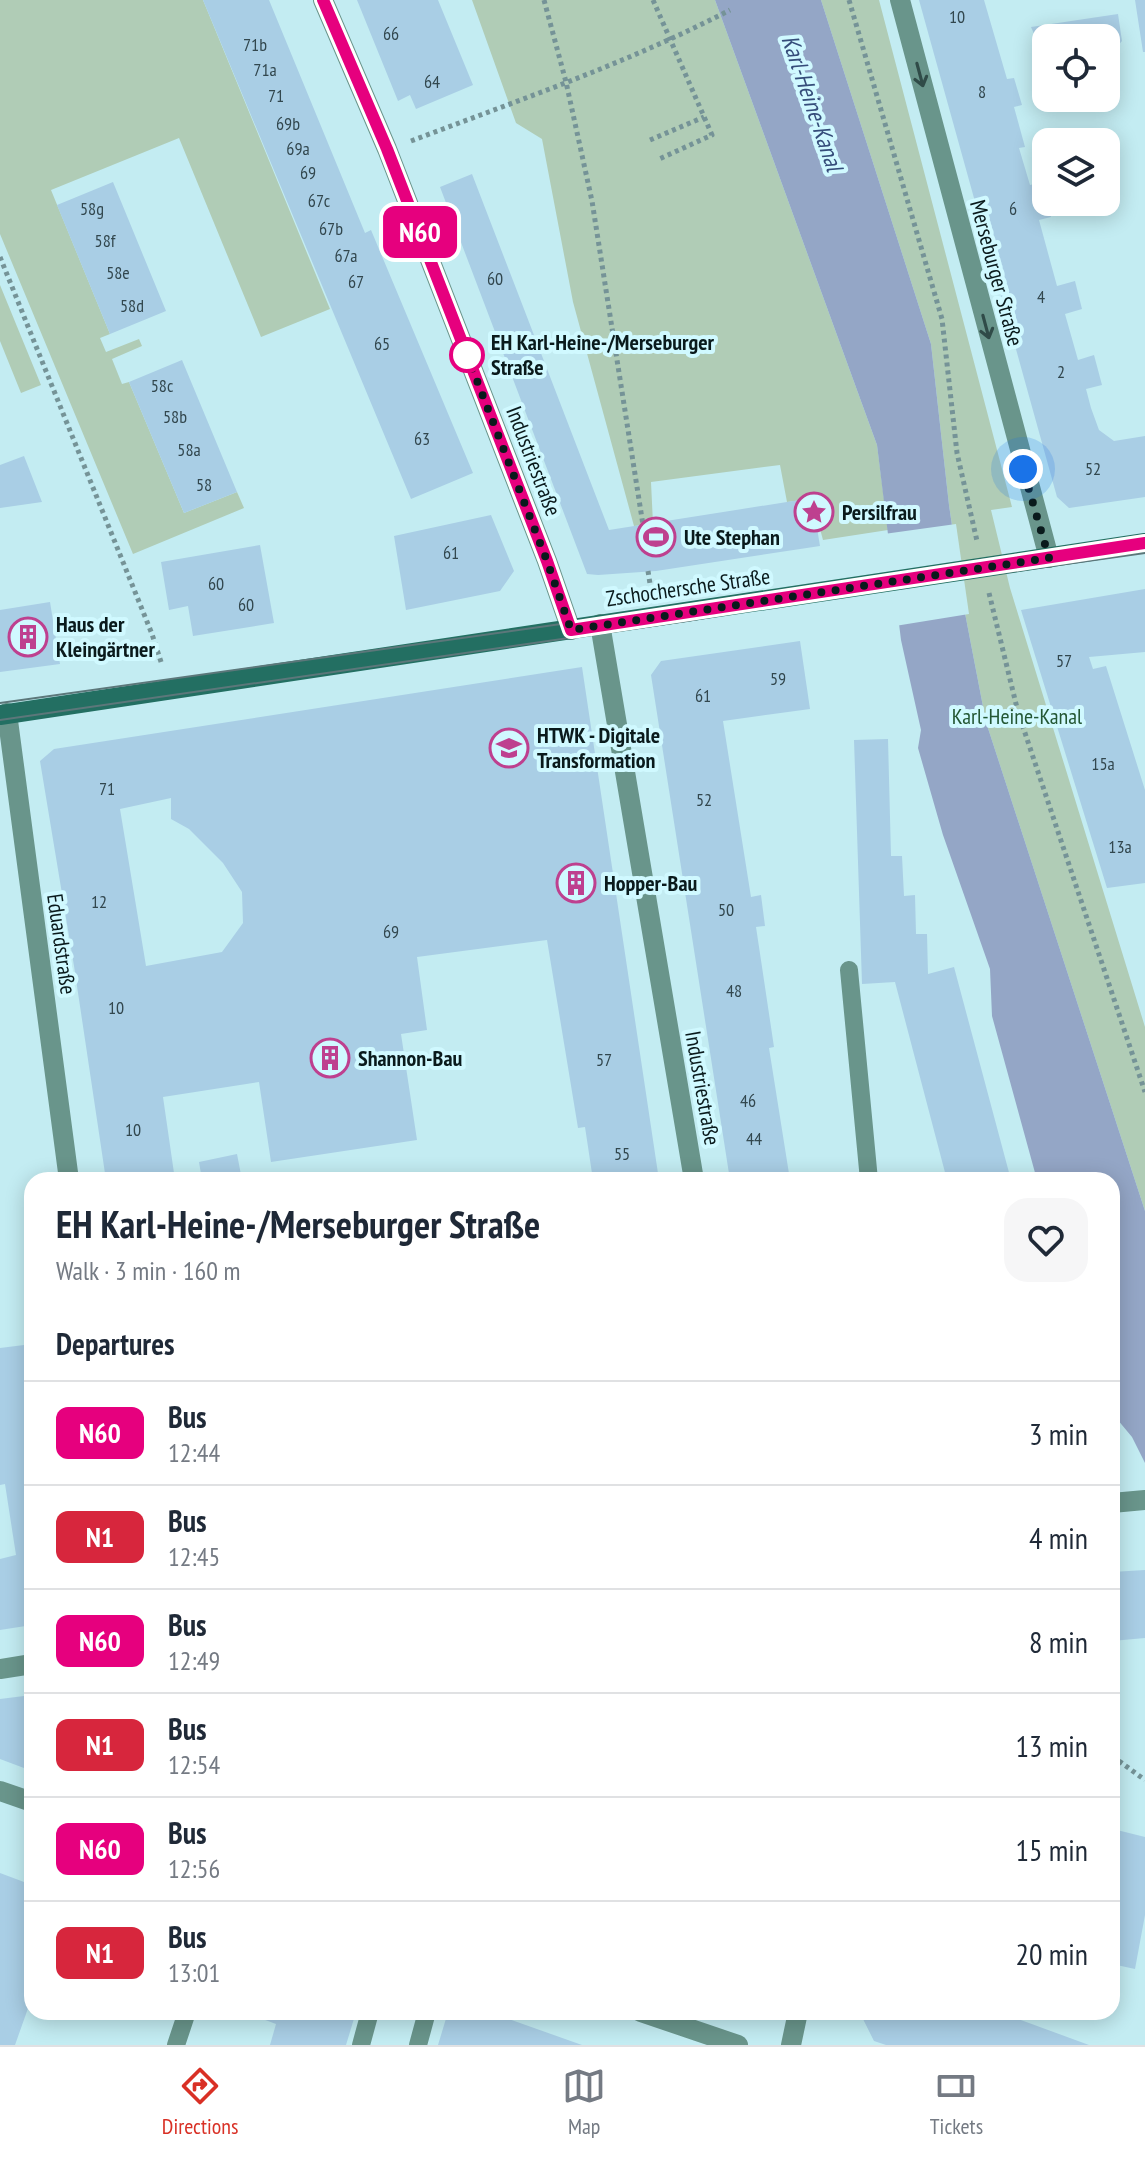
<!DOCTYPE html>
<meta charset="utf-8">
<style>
:root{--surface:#fff;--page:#f6f6f7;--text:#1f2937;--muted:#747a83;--line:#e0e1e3;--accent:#d93025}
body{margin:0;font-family:"PT Sans Narrow",sans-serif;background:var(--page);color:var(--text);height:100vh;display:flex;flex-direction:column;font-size:30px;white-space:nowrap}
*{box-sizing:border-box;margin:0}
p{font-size:26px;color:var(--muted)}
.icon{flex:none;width:44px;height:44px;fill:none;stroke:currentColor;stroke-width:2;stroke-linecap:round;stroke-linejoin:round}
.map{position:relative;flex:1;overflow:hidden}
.sheet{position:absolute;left:24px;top:1172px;width:1096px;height:848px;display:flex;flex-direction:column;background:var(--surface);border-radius:24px;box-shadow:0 4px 20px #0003}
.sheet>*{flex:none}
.badge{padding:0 16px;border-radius:12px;font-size:28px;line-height:52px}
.fabs{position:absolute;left:1032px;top:24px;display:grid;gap:16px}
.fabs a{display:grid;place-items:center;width:88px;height:88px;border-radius:16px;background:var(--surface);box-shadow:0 4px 20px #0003;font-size:40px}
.you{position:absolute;width:40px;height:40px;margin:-20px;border:6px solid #fff;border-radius:50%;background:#1a73e8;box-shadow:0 0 0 12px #1a73e833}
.map>.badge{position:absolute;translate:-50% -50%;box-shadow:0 0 0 4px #fff}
h2{padding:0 32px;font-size:30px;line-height:72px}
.round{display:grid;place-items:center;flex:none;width:84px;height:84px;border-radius:24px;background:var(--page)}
.overview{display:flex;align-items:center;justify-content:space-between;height:136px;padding:0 32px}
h1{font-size:38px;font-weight:600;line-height:60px}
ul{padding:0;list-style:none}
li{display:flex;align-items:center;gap:24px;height:104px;padding:0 32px;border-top:2px solid var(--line)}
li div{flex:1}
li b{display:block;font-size:30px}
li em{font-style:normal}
li .badge{min-width:88px;font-weight:700;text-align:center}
.menu{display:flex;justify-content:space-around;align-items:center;height:112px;border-top:2px solid var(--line);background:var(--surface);font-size:22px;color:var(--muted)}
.menu a{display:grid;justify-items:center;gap:4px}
.menu .on{color:var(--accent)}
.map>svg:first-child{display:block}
</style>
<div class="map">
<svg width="1145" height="2045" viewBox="0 0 1145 2045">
<rect width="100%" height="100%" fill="#c3ecf2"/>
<!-- green -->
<path fill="#b0ccb6" d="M0 0H203L330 309 261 337 179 138 51 190 110 334 100 338 106 352 139 339 142 346 112 359 122 384 129 382 184 513 237 492 244 508 133 554 0 234Z
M472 0H715L877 445 888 530 823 540 812 499 787 502 780 465 651 482 653 524 634 526 573 302 542 139 516 123Z
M821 0H879L1012 507 991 510 1010 588 1145 1027V1211L986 722 964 608 949 505 931 344Z
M0 285 41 385 21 393 0 341Z"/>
<!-- water -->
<path fill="#94a6c6" d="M715 0H821L931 344 949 505 964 608 986 722 1145 1211V1463L1132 1437 1112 1413V1180H1037L992 1016 990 969 943 835 918 748 921 730 901 640 877 445Z"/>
<!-- pier -->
<path fill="#c3ecf2" d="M956 524 969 614 895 626 884 534Z"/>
<!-- building -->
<path fill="#a9cee5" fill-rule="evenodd" d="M203 0H269L365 233 371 230 473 473 411 499Z
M357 0H438L473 85 416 109 410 95 398 101Z
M919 0H984L1007 79 1014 78 1022 105 1014 107 1025 147 1019 148 1030 185 1041 182 1051 217 1039 220 1057 286 1075 281 1082 309 1065 314 1078 360 1094 355 1102 385 1086 389 1091 408 1099 430 1114 441 1145 436V497L1069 508 1057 497Z
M1135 0H1145V52H1143Z
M1118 14 1122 41 1114 50 1118 70 1106 72V38H1046V61L1031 27Z
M1060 98H1094L1095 103 1063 107Z
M472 174 609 530 812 498 820 546 656 571 598 575 587 574 440 187Z
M113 182 166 311 110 334 57 205Z
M182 360 237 492 184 513 129 382Z
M24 456 42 502 0 508V465Z
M491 515 514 571 500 591 406 610 394 536Z
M260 545 274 623 193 636 188 606 169 610 161 562Z
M1145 589V652L1089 657 1093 669 1106 666 1145 790V883L1107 888 1021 610Z
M50 602 60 664 0 672V610Z
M800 641 810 709 723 721 751 897 761 895 765 926 756 927 774 1047 769 1048 790 1180H730L651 675 661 661Z
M582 667 659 1180H593L585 1127 578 1128 547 940 417 957 427 1030 401 1034 417 1140 271 1162 259 1082 163 1097 175 1180H106L74 966 40 761 54 749ZM171 798V819L189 829 223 863 242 892 243 923 222 952 146 966 120 809Z
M888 739 891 856H902L904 896 915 895 916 934H927L928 974 954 967 1011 1180H947L895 982 862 984 854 740Z
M237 1154 242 1180H202L199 1162Z
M32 1344V1625L0 1630V1559L16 1555 5 1484 0 1485V1348Z
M1145 1570V1638L1112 1641V1572Z
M32 1695V1771L0 1759V1699Z
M1113 1829 1145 1837V1915L1135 1969 1112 1964Z
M0 1873 32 1885V1997L15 2045H0Z
M244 2012H356L346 2045H270L276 2024Z
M448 2012H489L582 2045H438Z
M865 2012H999L1089 2045H886L874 2041 863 2019Z"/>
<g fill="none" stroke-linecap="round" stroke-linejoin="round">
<!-- path -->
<path stroke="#759397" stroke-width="5" stroke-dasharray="4 4" stroke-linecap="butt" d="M544 0 566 82 592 201 643 525
M653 0 712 135 657 160
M849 0 942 319 957 453 977 541
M650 140 704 117
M411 141C519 100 628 63 730 10
M0 257 152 634 162 665
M648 571 651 590
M989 593 1018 712 1145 1092
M1119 1761 1145 1780"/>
<!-- service -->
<path stroke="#69958b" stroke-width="18" d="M849 970 869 1180
M176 2045 187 2012
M361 2045 370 2012
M418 2045 427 2012"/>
<!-- minor -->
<path stroke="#69958b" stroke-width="20" d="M323 0 387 149 547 561 571 630
M900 0 1049 558
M600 624 694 1180
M7 713 69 1180
M0 1791 32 1802
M641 2012 738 2045
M791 2045 798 2012"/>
<!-- tertiary -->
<path stroke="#69958b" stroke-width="20" d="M1112 1503 1145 1500
M0 1669 32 1664"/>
<!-- secondary -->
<path stroke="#236f62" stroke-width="20" d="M0 715 1145 543"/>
<!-- tram -->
<path stroke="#5c777a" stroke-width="2" d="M0 703 568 623 1145 535
M0 720 687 621 829 597 1145 553"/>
</g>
<!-- one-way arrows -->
<defs><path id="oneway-shaft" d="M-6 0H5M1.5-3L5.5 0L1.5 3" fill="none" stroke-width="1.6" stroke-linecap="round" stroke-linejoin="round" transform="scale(2)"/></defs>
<g stroke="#304b48">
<use href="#oneway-shaft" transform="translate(920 75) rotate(75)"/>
<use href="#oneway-shaft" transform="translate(986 327) rotate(75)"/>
</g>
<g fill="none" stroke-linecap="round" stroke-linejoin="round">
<defs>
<path id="line" d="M323 0 387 149 547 561 571 630 1145 543"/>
</defs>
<!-- line casing -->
<use href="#line" stroke="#fff" stroke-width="18"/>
<!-- line -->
<use href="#line" stroke="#e6007e" stroke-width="12"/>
<!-- walk -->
<path stroke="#0a1a1c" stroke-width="8" stroke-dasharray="0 14.4" d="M467 355 547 561 571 630 1049 558 1023 469"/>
</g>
<!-- icons -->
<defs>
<symbol id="sight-ring" viewBox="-11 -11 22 22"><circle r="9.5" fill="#d0f9ff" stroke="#be408f" stroke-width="1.5"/><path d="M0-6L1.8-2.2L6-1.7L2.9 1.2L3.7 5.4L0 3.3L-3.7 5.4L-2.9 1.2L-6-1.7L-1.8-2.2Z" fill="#be408f"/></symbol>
<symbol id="stadium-ring" viewBox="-11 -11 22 22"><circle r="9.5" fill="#d0f9ff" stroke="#be408f" stroke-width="1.5"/><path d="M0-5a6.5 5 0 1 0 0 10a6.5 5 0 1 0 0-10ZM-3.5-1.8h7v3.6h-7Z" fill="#be408f"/></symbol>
<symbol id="building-ring" viewBox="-11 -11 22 22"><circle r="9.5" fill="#d0f9ff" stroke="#be408f" stroke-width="1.5"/><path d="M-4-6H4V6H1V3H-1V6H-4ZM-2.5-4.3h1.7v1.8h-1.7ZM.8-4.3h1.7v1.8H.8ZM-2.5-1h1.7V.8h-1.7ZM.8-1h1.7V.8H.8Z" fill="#be408f"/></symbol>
<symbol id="university-ring" viewBox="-11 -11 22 22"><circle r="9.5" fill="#d0f9ff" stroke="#be408f" stroke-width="1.5"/><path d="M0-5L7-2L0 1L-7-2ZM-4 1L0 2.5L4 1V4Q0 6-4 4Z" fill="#be408f"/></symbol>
</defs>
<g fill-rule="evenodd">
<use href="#sight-ring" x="792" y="490" width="44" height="44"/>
<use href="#stadium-ring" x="634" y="515" width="44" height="44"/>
<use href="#building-ring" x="6" y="615" width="44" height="44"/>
<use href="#university-ring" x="487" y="726" width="44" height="44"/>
<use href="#building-ring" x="554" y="861" width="44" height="44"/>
<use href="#building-ring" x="308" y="1036" width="44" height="44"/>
</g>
<!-- markers -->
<circle fill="#fff" stroke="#e6007e" stroke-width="4" cx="467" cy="355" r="16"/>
<g text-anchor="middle" stroke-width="8" stroke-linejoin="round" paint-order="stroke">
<!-- number labels -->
<g font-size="18" fill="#32474e">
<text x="957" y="23">10</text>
<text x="391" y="40">66</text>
<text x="255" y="51">71b</text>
<text x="265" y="76">71a</text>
<text x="432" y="88">64</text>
<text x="982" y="98">8</text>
<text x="276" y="102">71</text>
<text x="288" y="130">69b</text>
<text x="298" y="155">69a</text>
<text x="308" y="179">69</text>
<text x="319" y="207">67c</text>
<text x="92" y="215">58g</text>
<text x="1013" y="215">6</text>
<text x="331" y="235">67b</text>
<text x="105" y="247">58f</text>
<text x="346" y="262">67a</text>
<text x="118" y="279">58e</text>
<text x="495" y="285">60</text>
<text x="356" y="288">67</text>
<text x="1041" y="303">4</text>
<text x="132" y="312">58d</text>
<text x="382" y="350">65</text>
<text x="1061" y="378">2</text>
<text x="162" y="392">58c</text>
<text x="175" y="423">58b</text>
<text x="422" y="445">63</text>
<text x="189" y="456">58a</text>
<text x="1093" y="475">52</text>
<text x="204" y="491">58</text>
<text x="451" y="559">61</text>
<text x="216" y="590">60</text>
<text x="246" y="611">60</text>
<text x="1064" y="667">57</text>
<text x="778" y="685">59</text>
<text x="703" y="702">61</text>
<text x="1103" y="770">15a</text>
<text x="107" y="795">71</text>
<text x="704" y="806">52</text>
<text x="1120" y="853">13a</text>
<text x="99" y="908">12</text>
<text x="726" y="916">50</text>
<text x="391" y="938">69</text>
<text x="734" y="997">48</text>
<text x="116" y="1014">10</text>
<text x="604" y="1066">57</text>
<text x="748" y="1107">46</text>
<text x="133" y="1136">10</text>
<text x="754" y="1145">44</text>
<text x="622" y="1160">55</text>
</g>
<!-- street labels -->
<g font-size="22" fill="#0a1a1c" stroke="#d0f9ff">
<text transform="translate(997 273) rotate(75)" y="8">Merseburger Straße</text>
<text transform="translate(534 461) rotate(69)" y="8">Industriestraße</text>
<text transform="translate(688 587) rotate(-8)" y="8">Zschochersche Straße</text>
<text transform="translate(62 944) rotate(82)" y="8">Eduardstraße</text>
<text transform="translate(703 1088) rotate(80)" y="8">Industriestraße</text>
</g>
<!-- stop labels -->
<g font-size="22" font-weight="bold" fill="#0a1a1c" stroke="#d0f9ff" text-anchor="start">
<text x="491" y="350">EH Karl-Heine-/Merseburger<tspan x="491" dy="25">Straße</tspan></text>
</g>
<!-- poi labels -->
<g font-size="22" font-weight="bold" fill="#0a1a1c" stroke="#d0f9ff" text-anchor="start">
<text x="842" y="520">Persilfrau</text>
<text x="684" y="545">Ute Stephan</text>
<text x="56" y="632">Haus der<tspan x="56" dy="25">Kleingärtner</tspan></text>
<text x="537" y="743">HTWK - Digitale<tspan x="537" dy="25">Transformation</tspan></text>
<text x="604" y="891">Hopper-Bau</text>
<text x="358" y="1066">Shannon-Bau</text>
</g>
<!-- park labels -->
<g font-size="22" fill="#235734" stroke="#d0f9ff">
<text x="1017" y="724">Karl-Heine-Kanal</text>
</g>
<!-- water labels -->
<g font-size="24" font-style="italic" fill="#354d7a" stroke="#d0f9ff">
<text transform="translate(812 103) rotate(71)" y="8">Karl-Heine-Kanal</text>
</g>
</g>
</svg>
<div class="fabs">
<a><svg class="icon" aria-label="locate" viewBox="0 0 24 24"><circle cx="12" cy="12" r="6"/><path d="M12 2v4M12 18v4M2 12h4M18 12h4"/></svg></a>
<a><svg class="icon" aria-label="layers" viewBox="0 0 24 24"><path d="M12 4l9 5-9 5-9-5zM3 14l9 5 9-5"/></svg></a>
</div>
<div class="you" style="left:1023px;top:469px"></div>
<b class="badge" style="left:420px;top:232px;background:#e6007e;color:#fff">N60</b>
<section class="sheet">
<div class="overview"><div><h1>EH Karl-Heine-/Merseburger Straße</h1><p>Walk · 3 min · 160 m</p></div><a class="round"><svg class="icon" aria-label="heart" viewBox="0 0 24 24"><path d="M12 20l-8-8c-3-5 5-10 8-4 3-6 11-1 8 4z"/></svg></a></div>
<h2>Departures</h2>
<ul>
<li><span class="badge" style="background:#e6007e;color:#fff">N60</span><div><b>Bus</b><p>12:44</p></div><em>3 min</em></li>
<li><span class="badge" style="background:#d7263d;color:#fff">N1</span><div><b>Bus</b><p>12:45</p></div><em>4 min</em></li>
<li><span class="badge" style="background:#e6007e;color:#fff">N60</span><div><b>Bus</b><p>12:49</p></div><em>8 min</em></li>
<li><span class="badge" style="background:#d7263d;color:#fff">N1</span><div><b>Bus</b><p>12:54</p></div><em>13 min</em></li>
<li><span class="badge" style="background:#e6007e;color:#fff">N60</span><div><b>Bus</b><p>12:56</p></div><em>15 min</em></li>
<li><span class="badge" style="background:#d7263d;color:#fff">N1</span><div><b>Bus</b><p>13:01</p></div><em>20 min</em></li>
</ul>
</section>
</div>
<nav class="menu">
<a class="on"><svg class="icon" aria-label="directions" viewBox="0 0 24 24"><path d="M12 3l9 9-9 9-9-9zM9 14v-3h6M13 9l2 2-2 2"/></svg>Directions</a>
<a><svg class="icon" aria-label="map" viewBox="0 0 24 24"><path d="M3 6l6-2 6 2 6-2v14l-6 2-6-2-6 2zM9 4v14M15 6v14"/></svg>Map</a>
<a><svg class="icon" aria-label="tickets" viewBox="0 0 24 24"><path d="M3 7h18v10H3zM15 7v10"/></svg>Tickets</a>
</nav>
